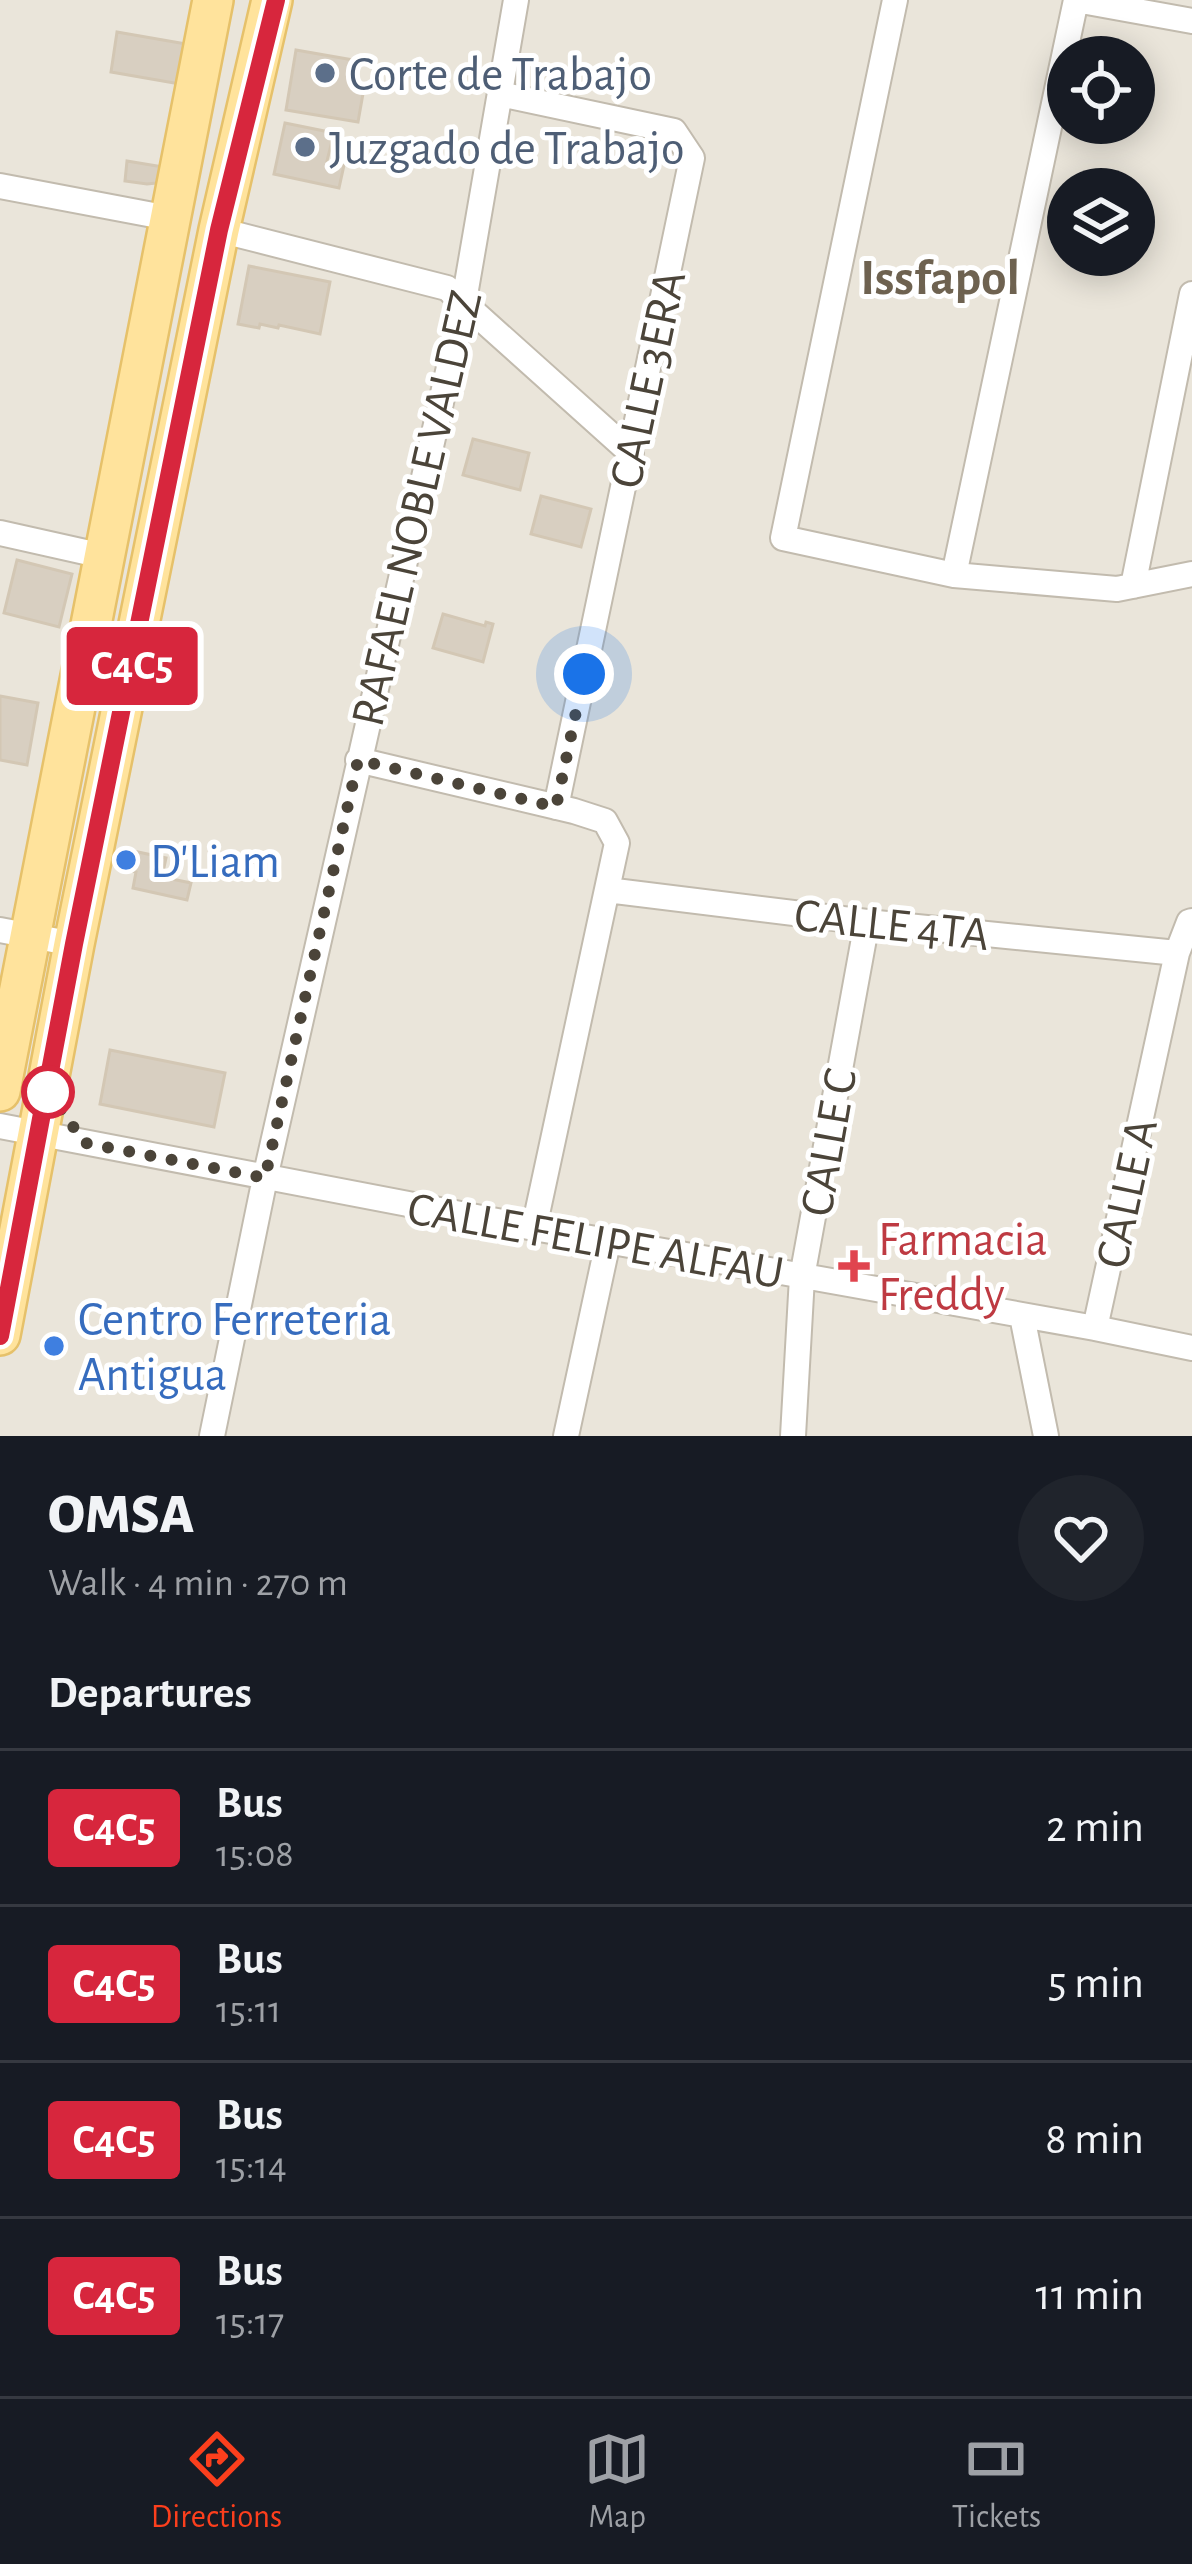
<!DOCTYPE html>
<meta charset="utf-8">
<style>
:root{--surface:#171b24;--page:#20242c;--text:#f1f3f6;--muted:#9ea1a6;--line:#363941;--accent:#fc3f1d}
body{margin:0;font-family:"Alegreya Sans",sans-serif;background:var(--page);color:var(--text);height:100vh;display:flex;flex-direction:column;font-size:45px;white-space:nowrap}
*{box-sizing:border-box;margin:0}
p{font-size:39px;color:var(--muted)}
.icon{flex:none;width:66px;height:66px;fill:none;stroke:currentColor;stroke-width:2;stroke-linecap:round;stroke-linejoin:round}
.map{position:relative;height:1436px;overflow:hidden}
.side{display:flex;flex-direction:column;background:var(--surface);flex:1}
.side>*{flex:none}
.badge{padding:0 24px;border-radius:9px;font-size:42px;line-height:78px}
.tools{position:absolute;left:1047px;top:36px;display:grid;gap:24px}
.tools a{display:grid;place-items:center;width:108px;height:108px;border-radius:50%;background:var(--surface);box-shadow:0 6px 30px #0003;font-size:60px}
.you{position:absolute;width:60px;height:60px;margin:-30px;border:9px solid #fff;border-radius:50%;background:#1a73e8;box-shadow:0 0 0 18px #1a73e833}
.map>.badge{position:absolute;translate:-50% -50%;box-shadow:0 0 0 6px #fff}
h2{padding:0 48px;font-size:45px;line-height:108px}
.round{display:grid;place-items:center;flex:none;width:126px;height:126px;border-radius:63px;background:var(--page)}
.summary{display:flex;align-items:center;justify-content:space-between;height:204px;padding:0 48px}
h1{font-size:57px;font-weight:800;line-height:90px}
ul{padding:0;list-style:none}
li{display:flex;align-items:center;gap:36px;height:156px;padding:0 48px;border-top:3px solid var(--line)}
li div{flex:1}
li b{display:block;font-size:45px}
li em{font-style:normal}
li .badge{min-width:132px;font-weight:700;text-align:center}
.tabs{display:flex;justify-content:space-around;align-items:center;height:168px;border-top:3px solid var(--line);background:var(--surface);font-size:33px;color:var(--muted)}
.tabs a{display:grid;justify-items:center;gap:6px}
.tabs .current{color:var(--accent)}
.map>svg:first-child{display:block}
</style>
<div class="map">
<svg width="1192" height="1436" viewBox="0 0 1192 1436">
<rect width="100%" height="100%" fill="#f6f3ec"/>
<!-- residential -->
<path fill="#eae5da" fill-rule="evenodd" d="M0 0H1192V1436H0ZM1068 57H1134V123H1068ZM1068 189H1134V255H1068Z"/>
<!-- building -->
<path fill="#d8cfc1" stroke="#d3c7b4" stroke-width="3" d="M117 32 186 44 180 84 111 72Z
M296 50 359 61 355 86 364 88 358 122 286 110Z
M285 123 334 133 327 161 344 165 339 188 274 174Z
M127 161 163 167 161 178 156 183 147 184 125 181Z
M249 266 330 282 320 334 279 325 278 328 260 324 259 328 238 324Z
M473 439 529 453 520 490 463 475Z
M541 496 591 509 581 547 531 534Z
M17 560 72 574 59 627 4 613Z
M443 614 485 626 486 622 493 624 483 662 433 648Z
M0 696 38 703 27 765 0 760Z
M124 849 166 858 162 877 191 883 187 900 133 888 136 872 120 868Z
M110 1050 225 1073 214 1127 100 1104Z"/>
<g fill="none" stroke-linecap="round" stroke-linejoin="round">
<defs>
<path id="street" d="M895 0 783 538 954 575 1117 589 1192 574
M1076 0 1192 21
M500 94 674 131 692 158 556 807
M0 186 169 218
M219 230 447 288 631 453
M0 533 103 556
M954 575 1076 0
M1133 586 1192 294
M358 760 574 811 605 821 617 843 534 1228
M607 890 867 922 1177 953
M0 930 74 944
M0 1126 534 1228 1095 1328 1192 1348
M1022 1316 1046 1436
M1095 1328 1177 953 1189 922 1192 921
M212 1436 265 1178 464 301 516 0
M566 1436 608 1242
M793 1436 802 1277 867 922"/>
<path id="primary" d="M0 1091 213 0
M0 1335 74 944 219 230 272 0"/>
</defs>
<!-- street casing -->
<use href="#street" stroke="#c2bbae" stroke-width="28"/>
<!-- primary casing -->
<use href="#primary" stroke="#e6c16a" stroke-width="44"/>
<!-- street -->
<use href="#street" stroke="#fff" stroke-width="24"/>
<!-- primary -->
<use href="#primary" stroke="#ffe39c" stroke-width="39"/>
</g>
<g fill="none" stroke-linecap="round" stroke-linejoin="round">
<defs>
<path id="line" d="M0 1336 74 944 219 230 276 0"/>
</defs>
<!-- line casing -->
<use href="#line" stroke="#fff" stroke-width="27"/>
<!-- line -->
<use href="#line" stroke="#d7263d" stroke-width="18"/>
<!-- walk -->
<path stroke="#4b4439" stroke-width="12" stroke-dasharray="0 21.6" d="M48 1092 85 1143 265 1178 358 760 556 807 584 674"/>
</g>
<!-- markers -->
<g fill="#5c6f8a" stroke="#fff" stroke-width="4.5">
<circle cx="325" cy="73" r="12"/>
<circle cx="305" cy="147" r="12"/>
</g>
<g fill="#3f7fe0" stroke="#fff" stroke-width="4.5">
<circle cx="126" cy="860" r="12"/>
<circle cx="54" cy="1346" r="12"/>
</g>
<circle fill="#fff" stroke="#d7263d" stroke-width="6" cx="48" cy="1092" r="24"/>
<path fill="#e0444e" stroke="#fff" stroke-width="4.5" d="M848 1248h12v12h12v12h-12v12h-12v-12h-12v-12h12z"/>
<g text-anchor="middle" stroke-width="10" stroke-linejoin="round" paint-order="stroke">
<!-- service labels -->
<g font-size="48" fill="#4e5e75" stroke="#fff" text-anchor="start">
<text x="349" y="90">Corte de Trabajo</text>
<text x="329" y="164">Juzgado de Trabajo</text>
</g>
<!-- street labels -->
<g font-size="48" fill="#4b4439" stroke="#fff">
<text transform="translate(646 379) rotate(-78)" y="17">CALLE 3ERA</text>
<text transform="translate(415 508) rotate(-77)" y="17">RAFAEL NOBLE VALDEZ</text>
<text transform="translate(892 923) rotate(6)" y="17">CALLE 4TA</text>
<text transform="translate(827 1142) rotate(-80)" y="17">CALLE C</text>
<text transform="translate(1125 1193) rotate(-78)" y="17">CALLE A</text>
<text transform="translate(596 1239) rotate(10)" y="17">CALLE FELIPE ALFAU</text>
</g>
<!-- shop labels -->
<g font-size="48" fill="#366cbe" stroke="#fff" text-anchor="start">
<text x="150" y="877">D'Liam</text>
<text x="78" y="1335">Centro Ferreteria<tspan x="78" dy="55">Antigua</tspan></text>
</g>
<!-- health labels -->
<g font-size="48" fill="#be3a42" stroke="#fff" text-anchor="start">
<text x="878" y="1255">Farmacia<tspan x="878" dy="55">Freddy</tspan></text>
</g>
<!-- neighbourhood labels -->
<g font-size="51" font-weight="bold" fill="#6e6250" stroke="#fff">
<text x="940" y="294">Issfapol</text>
</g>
</g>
</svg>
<div class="tools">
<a><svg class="icon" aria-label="locate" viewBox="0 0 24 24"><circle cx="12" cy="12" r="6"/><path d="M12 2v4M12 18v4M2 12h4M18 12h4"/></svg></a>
<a><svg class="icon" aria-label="layers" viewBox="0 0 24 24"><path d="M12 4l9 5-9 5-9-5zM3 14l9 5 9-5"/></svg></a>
</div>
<div class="you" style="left:584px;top:674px"></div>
<b class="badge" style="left:132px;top:666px;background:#d7263d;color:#fff">C4C5</b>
</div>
<section class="side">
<div class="summary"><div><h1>OMSA</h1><p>Walk · 4 min · 270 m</p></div><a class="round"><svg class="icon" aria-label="heart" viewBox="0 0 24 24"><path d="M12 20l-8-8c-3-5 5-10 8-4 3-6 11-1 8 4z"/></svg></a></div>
<h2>Departures</h2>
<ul>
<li><span class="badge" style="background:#d7263d;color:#fff">C4C5</span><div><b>Bus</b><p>15:08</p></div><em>2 min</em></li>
<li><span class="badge" style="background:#d7263d;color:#fff">C4C5</span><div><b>Bus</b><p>15:11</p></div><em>5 min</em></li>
<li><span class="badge" style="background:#d7263d;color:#fff">C4C5</span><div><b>Bus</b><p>15:14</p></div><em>8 min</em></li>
<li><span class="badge" style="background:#d7263d;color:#fff">C4C5</span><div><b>Bus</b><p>15:17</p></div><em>11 min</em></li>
</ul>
</section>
<nav class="tabs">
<a class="current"><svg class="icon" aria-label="directions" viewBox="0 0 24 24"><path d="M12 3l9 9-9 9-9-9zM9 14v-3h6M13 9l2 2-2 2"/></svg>Directions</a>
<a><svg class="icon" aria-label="map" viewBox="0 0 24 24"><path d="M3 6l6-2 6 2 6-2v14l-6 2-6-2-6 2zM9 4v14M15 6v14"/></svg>Map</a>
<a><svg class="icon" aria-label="tickets" viewBox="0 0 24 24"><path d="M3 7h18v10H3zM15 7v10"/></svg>Tickets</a>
</nav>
